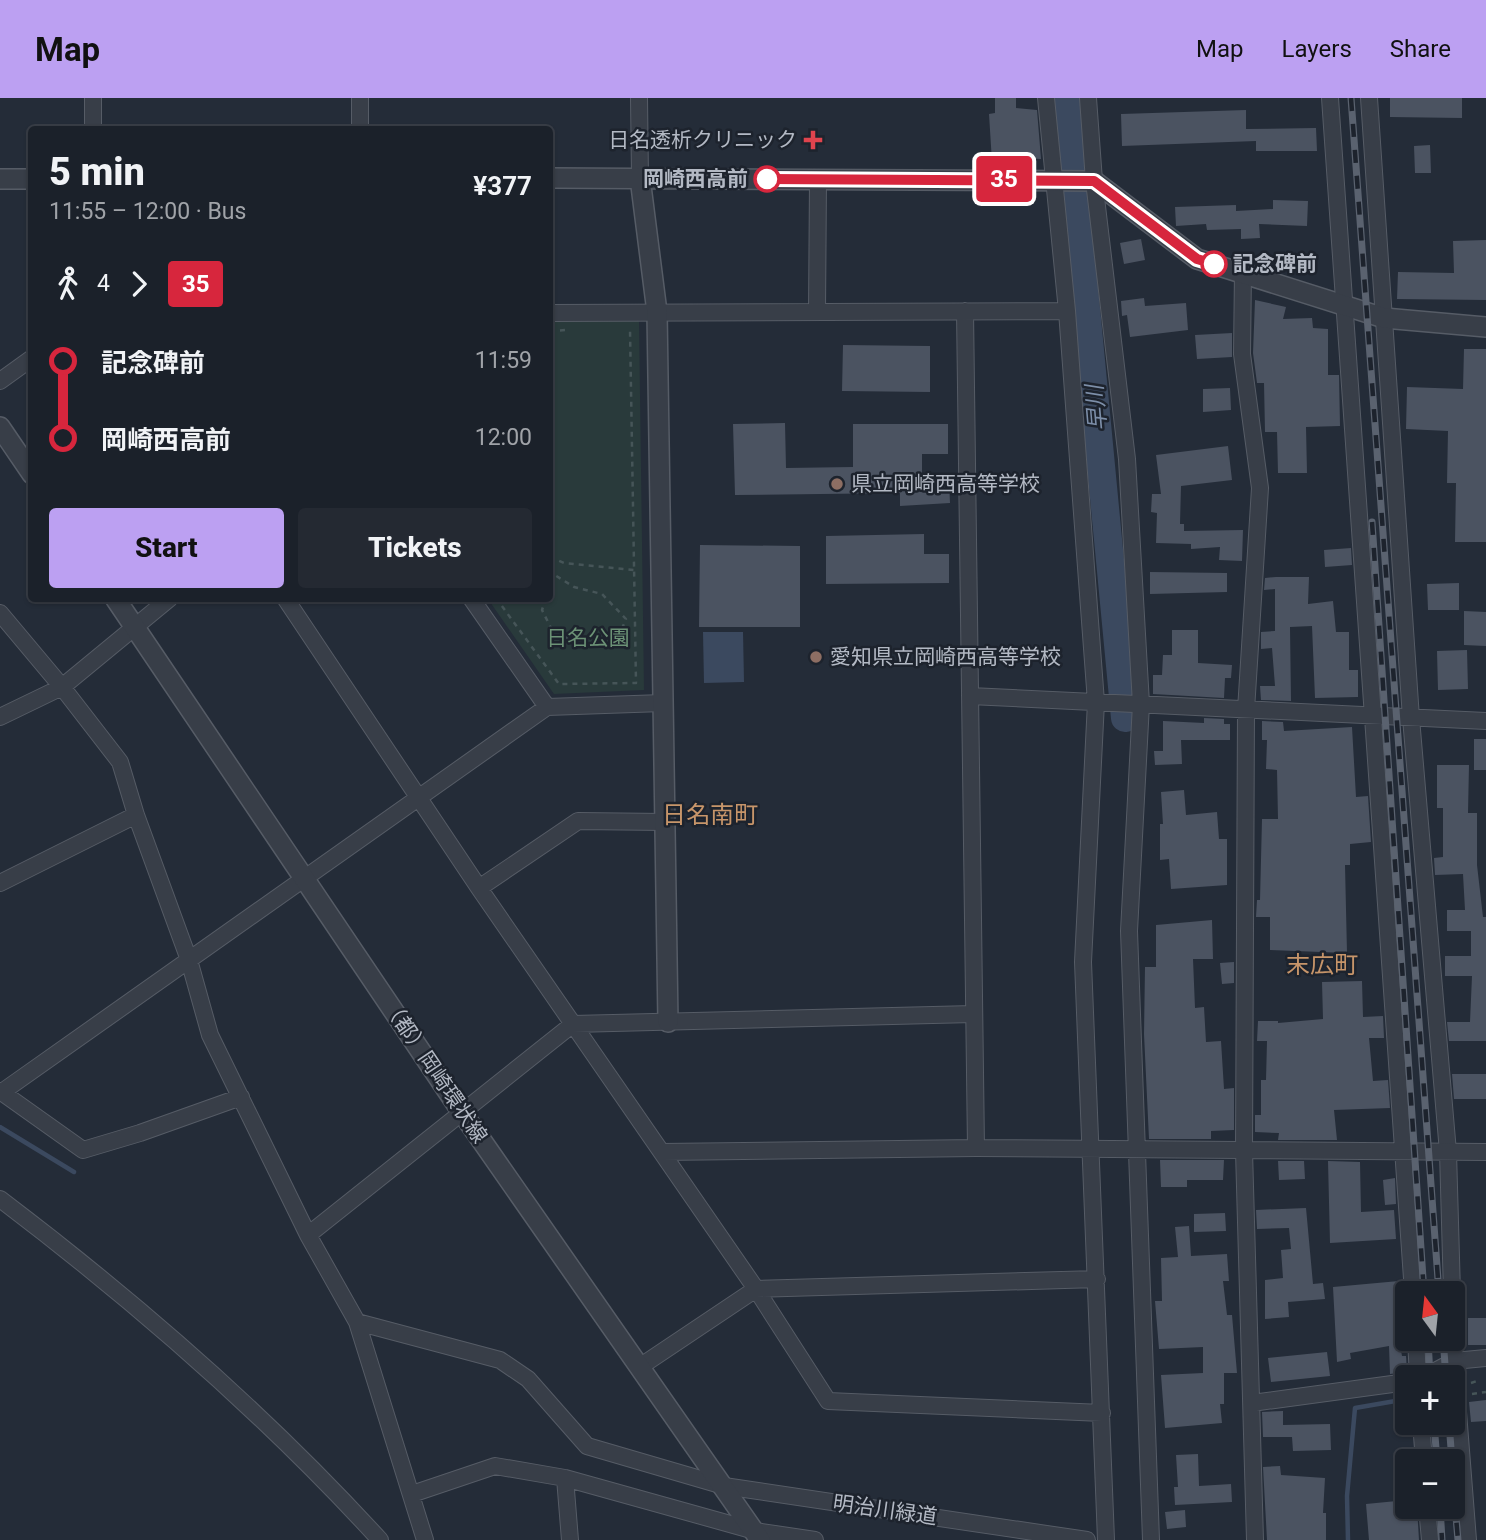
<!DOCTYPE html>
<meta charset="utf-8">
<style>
:root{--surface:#1b212a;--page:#242932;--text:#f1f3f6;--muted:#a0a3a8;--line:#393e47;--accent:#bca0f2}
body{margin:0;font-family:Roboto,"Noto Sans JP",sans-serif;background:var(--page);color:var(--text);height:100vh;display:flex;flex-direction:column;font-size:26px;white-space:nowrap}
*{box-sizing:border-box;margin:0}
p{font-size:23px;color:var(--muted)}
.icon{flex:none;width:38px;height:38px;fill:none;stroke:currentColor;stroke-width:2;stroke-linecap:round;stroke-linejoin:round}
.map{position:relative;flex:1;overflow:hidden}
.details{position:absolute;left:28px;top:28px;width:525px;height:476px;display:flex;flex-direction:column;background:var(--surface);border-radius:7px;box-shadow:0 2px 5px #0004,0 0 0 2px var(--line)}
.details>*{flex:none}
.badge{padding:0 14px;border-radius:5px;font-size:24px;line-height:46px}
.needle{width:46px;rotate:345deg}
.buttons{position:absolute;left:1395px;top:1183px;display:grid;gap:14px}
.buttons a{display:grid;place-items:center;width:70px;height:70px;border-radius:7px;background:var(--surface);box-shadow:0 2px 5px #0004,0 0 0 2px var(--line);font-size:35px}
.map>.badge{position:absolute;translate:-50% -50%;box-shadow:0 0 0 4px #fff}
.legs{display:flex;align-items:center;gap:10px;height:77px;padding:0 21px;font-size:23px}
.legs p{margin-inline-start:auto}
.headline{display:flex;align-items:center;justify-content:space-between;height:119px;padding:0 21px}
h1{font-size:38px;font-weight:800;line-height:52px}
.button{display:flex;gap:14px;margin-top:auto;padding:14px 21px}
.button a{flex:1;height:80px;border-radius:7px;background:var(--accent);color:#111;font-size:28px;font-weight:800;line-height:80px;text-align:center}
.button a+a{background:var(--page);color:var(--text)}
ul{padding:0 21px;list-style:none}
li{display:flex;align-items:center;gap:24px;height:77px;font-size:26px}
li i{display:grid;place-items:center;width:10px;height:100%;margin:0 9px;background:currentColor}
li i::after{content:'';width:18px;height:18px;margin:-9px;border:5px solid;border-radius:50%;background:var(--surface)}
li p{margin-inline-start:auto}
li:first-child i{background:linear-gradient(#0000 50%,currentColor 0)}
li:last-child i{background:linear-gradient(currentColor 50%,#0000 0)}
header{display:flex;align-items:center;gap:42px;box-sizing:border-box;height:98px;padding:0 35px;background:var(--accent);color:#111}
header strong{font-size:33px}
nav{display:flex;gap:38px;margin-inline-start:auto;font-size:24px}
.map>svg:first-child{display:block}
</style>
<header>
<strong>Map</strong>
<nav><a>Map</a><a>Layers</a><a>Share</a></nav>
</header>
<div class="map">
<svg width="1486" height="1442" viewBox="0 0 1486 1442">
<rect width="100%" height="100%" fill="#242c38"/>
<!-- green -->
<path fill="#293a3b" d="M639 222 644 592 554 596 488 501 550 500V223Z"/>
<!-- water -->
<path fill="#3b495f" d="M703 534H743L744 584 704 585Z"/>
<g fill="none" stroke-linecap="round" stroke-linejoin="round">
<!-- stream -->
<path stroke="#3b495f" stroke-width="4.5" d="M0 1029 74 1074
M1348 1442 1347 1398 1355 1310 1407 1301"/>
<!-- river -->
<path stroke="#3b495f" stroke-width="28" d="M1066 0 1125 620"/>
</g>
<!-- building -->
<path fill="#4b5361" d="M995 0H1016V10L1037 12 1041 61 1020 60 992 64 989 16 995 15Z
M1390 0H1462V20L1390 19Z
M1246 12V31L1316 30 1317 53H1256V43L1122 48 1121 16Z
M1430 47 1431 75H1415L1414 48Z
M1273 102 1308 103 1307 128 1259 126 1260 140 1241 141V131L1207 132 1206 126 1176 128 1175 109 1236 107V113L1273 111Z
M1141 141 1145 162 1124 166 1120 145Z
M1486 142V202L1397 201 1398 174 1454 175 1453 143Z
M1144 200 1145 208 1186 205 1188 232 1130 239 1127 217 1122 218 1121 203Z
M1255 202 1286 209 1283 221 1312 220 1313 230 1328 231V277H1339L1340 328 1306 329 1307 375H1278L1277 334H1265L1264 285H1257L1253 255Z
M1232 235V259L1197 261 1195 237Z
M843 247 930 248V294L842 293Z
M1464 251H1486V444H1455L1456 385H1447L1448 333 1406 331 1407 289 1463 291Z
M1230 290 1231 312 1203 314V291Z
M785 325 786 370 853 369V326H948V356H922V383H949L950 405 900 408V395L735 397 733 326Z
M1228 348 1232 382 1181 388 1180 426H1184V433L1243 432 1242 463 1219 462 1220 449 1191 451V446L1156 445 1157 415 1151 414 1152 396H1161L1156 357Z
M924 436V456H949V485L826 486V438Z
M700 447 800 448V529H699Z
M1351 450 1352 467 1325 469 1324 452Z
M1150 474 1227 475V494L1150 496Z
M1276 479H1309L1308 506 1333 503 1336 534H1349V572H1358V599L1315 600 1312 528 1290 529 1291 603 1261 602 1260 588H1275L1272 550 1261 551V534L1275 533V491L1264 492 1265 480Z
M1459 485V512H1428L1427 486Z
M1464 513 1486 514V548L1464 547Z
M1172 532H1198V565L1232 567 1231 580H1225L1224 600 1153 596V577H1162L1163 557H1172Z
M1467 552 1468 591 1438 592 1437 553Z
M1204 620 1224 621V626H1230V642H1181L1182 666 1155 667 1154 653H1163V623L1204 625Z
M1262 623 1283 624 1284 633 1352 629 1356 699 1368 698 1371 744 1350 746V767H1345L1347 855 1270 852V819H1256L1257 802H1260L1262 721H1278L1277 672 1266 671 1267 642H1262Z
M1474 641H1486V672H1474Z
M1437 667H1469L1468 715H1477V767L1483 819H1486V943H1449L1447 924H1470L1472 878H1445V858H1471V833H1447V812H1465L1463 776 1435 777 1434 760 1443 759V710H1437Z
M1184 692 1186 717 1217 714 1219 741H1227V787L1171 791 1169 761 1160 762V726H1163L1161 694Z
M1212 822 1213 861H1193L1195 910 1204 909 1206 944 1221 943 1224 991 1234 990V1032L1211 1033V1041H1149L1144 936 1145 869H1156V827Z
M1234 864V885L1222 886 1220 865Z
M1362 883 1363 919 1383 918 1384 940H1369L1373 983 1388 982 1390 1010 1334 1012 1337 1042H1278L1279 1035 1255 1034V1017H1261V982H1266L1267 943H1257L1258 923H1278V925L1323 921 1322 884Z
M1452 976H1486V1001H1454Z
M1160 1062H1224L1223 1082H1187V1089H1161Z
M1278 1063H1304L1305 1081 1279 1082Z
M1328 1063 1360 1064 1361 1114 1394 1112 1396 1141 1330 1145Z
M1395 1080 1396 1106 1385 1107 1383 1082Z
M1306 1110 1313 1186 1323 1185 1325 1201 1288 1204 1289 1219 1265 1221V1182L1283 1180 1281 1152 1291 1151 1289 1130 1257 1131 1256 1112Z
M1225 1115 1226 1133 1194 1134V1116Z
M1189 1128 1191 1158 1227 1156 1229 1183H1223L1227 1217H1232L1237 1275H1224V1306H1220L1222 1325 1165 1330 1161 1277 1203 1275V1249L1159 1251 1155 1203H1162L1161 1160 1178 1159 1175 1129Z
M1399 1183 1402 1213 1394 1214 1402 1258H1406L1407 1274 1390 1276 1389 1248 1350 1255 1351 1261 1337 1264 1333 1189Z
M1468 1220H1486V1247H1468Z
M1327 1254 1330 1278 1271 1284 1268 1260Z
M1486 1302V1323L1471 1324 1469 1304Z
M1283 1313V1327L1330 1326 1331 1352 1293 1353 1292 1339H1263L1262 1314Z
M1198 1356 1199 1388 1231 1386 1232 1404 1175 1407 1174 1389H1178L1176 1357Z
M1280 1368 1281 1377 1325 1380 1323 1415H1326V1442H1267L1263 1369Z
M1407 1402V1409H1417L1419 1442H1369L1366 1406Z
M1185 1412 1186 1429 1167 1431 1165 1414Z"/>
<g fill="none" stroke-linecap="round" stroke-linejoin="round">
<defs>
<path id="minor" d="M360 0V32
M639 0 640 80
M1046 0 1067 213 1096 604 1083 864 1106 1442
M1088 0 1094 83 1127 361 1141 606 1129 833 1151 1442
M1330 0 1413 1195
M1369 0 1411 620 1448 1054 1452 1195
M93 32V0
M1243 173 1242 256 1260 390 1246 612 1244 1053 1255 1442
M965 213 976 1050
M817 214 818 82
M550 215 1067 213
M0 283 32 260
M285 500 479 790 756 1191 828 1303 1102 1315
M471 500 547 609
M0 515 62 589 120 664 136 717 189 862 210 937 308 1137 357 1224 425 1442
M970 598 1486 623
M0 619 62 589 170 500
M0 785 136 717
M479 790 578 723 665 724
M0 993 83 1052 140 1035 241 999
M2 994 547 609 663 605
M662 1054 976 1050 1486 1054
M0 1101C136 1204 265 1316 380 1442
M308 1137 573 926 973 916
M1452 1207 1454 1263 1468 1442
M357 1224 500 1262 528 1281 587 1348 724 1388 1087 1442
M1416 1241 1418 1279
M641 1268 756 1191 1097 1181
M1424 1279 1454 1263 1486 1260
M1252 1305 1407 1284
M1421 1325 1424 1363
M565 1380 570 1442
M412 1396 495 1368 565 1380 755 1433 815 1442
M1427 1409 1430 1442"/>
<path id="tertiary" d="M550 80 1094 83 1197 161 1384 220 1486 229
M640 80 657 214 668 924
M0 81H32
M0 329 32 376
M115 500 461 1013 760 1442"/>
</defs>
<!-- minor casing -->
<use href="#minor" stroke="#565c66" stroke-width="18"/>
<!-- tertiary casing -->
<use href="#tertiary" stroke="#565c66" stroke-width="22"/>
<!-- path -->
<path stroke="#465558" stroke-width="2.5" stroke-dasharray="5 5" stroke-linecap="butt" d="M550 233 567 232
M550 459 564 465 634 472
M550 488 552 476
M496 500 559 586 636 585 630 231
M546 500 542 512 555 538 615 547 626 521 602 496 574 489 550 474
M1471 1285 1480 1282
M1472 1296 1486 1294"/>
<!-- minor -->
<use href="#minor" stroke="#383e48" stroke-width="16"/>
<!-- tertiary -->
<use href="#tertiary" stroke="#383e48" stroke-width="19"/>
<defs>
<path id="rail" d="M1351 0 1439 1195
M1372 424 1424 1195
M1428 1241 1430 1279
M1443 1241 1446 1279
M1434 1325 1437 1363
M1449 1325 1452 1363
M1452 1373 1458 1442
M1440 1409 1442 1442"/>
</defs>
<!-- rail casing -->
<use href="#rail" stroke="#5a626f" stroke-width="7"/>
<!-- rail -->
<use href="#rail" stroke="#1d232d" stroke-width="4.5" stroke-dasharray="13" stroke-linecap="butt"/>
</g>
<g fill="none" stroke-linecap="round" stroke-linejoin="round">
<defs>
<path id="line-1" d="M767 81 1094 83 1197 161 1214 166"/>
</defs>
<!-- line-1 casing -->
<use href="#line-1" stroke="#fff" stroke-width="16"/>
<!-- line-1 -->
<use href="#line-1" stroke="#d7263d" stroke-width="10"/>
</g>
<!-- markers -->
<path fill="#e0444e" stroke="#1d232d" stroke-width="2.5" d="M809.5 31.5h7v7h7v7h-7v7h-7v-7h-7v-7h7z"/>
<g fill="#fff" stroke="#d7263d" stroke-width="3.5">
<circle cx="767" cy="81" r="12"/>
<circle cx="1214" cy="166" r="12"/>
</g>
<g fill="#8d6e63" stroke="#1d232d" stroke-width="2.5">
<circle cx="837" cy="386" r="7"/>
<circle cx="816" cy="559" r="7"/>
</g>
<g text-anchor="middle" stroke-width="5" stroke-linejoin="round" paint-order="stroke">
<!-- poi labels -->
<g font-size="21" fill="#b3b9c4" stroke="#1d232d" text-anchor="start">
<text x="797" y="49" text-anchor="end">日名透析クリニック</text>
<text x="851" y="393">県立岡崎西高等学校</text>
<text x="830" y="566">愛知県立岡崎西高等学校</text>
</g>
<!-- stop labels -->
<g font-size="21" font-weight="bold" fill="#b3b9c4" stroke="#1d232d" text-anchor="end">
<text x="748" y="88">岡崎西高前</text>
<text x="1233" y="173" text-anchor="start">記念碑前</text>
</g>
<!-- park labels -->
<g font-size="21" fill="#6c9276" stroke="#1d232d">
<text x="588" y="547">日名公園</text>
</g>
<!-- street labels -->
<g font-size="21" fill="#b3b9c4" stroke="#1d232d">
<text transform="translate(435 973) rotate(56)" y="7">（都）岡崎環状線</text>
<text transform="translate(885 1412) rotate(8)" y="7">明治川緑道</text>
</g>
<!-- water labels -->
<g font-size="23" font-style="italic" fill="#7d8fa9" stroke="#1d232d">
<text transform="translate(1096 310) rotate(-95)" y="8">早川</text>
</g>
<!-- quarter labels -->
<g font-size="24" fill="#c7956a" stroke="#1d232d">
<text x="710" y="725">日名南町</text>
<text x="1322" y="875">末広町</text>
</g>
</g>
</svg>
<div class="buttons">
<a><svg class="needle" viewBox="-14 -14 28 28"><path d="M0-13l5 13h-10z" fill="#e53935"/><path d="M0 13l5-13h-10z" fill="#a0a3a8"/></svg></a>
<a>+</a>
<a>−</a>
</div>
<b class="badge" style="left:1004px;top:81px;background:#d7263d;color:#fff">35</b>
<section class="details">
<div class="headline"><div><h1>5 min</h1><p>11:55 – 12:00 · Bus</p></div><b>¥377</b></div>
<div class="legs"><svg class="icon" aria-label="walk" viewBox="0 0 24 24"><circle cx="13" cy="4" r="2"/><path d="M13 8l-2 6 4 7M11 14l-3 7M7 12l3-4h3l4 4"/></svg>4<svg class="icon" aria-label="forward" viewBox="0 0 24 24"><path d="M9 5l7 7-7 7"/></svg><b class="badge" style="background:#d7263d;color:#fff">35</b></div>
<ul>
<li><i style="color:#d7263d"></i><b>記念碑前</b><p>11:59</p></li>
<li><i style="color:#d7263d"></i><b>岡崎西高前</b><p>12:00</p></li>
</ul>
<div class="button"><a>Start</a><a>Tickets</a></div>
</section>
</div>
